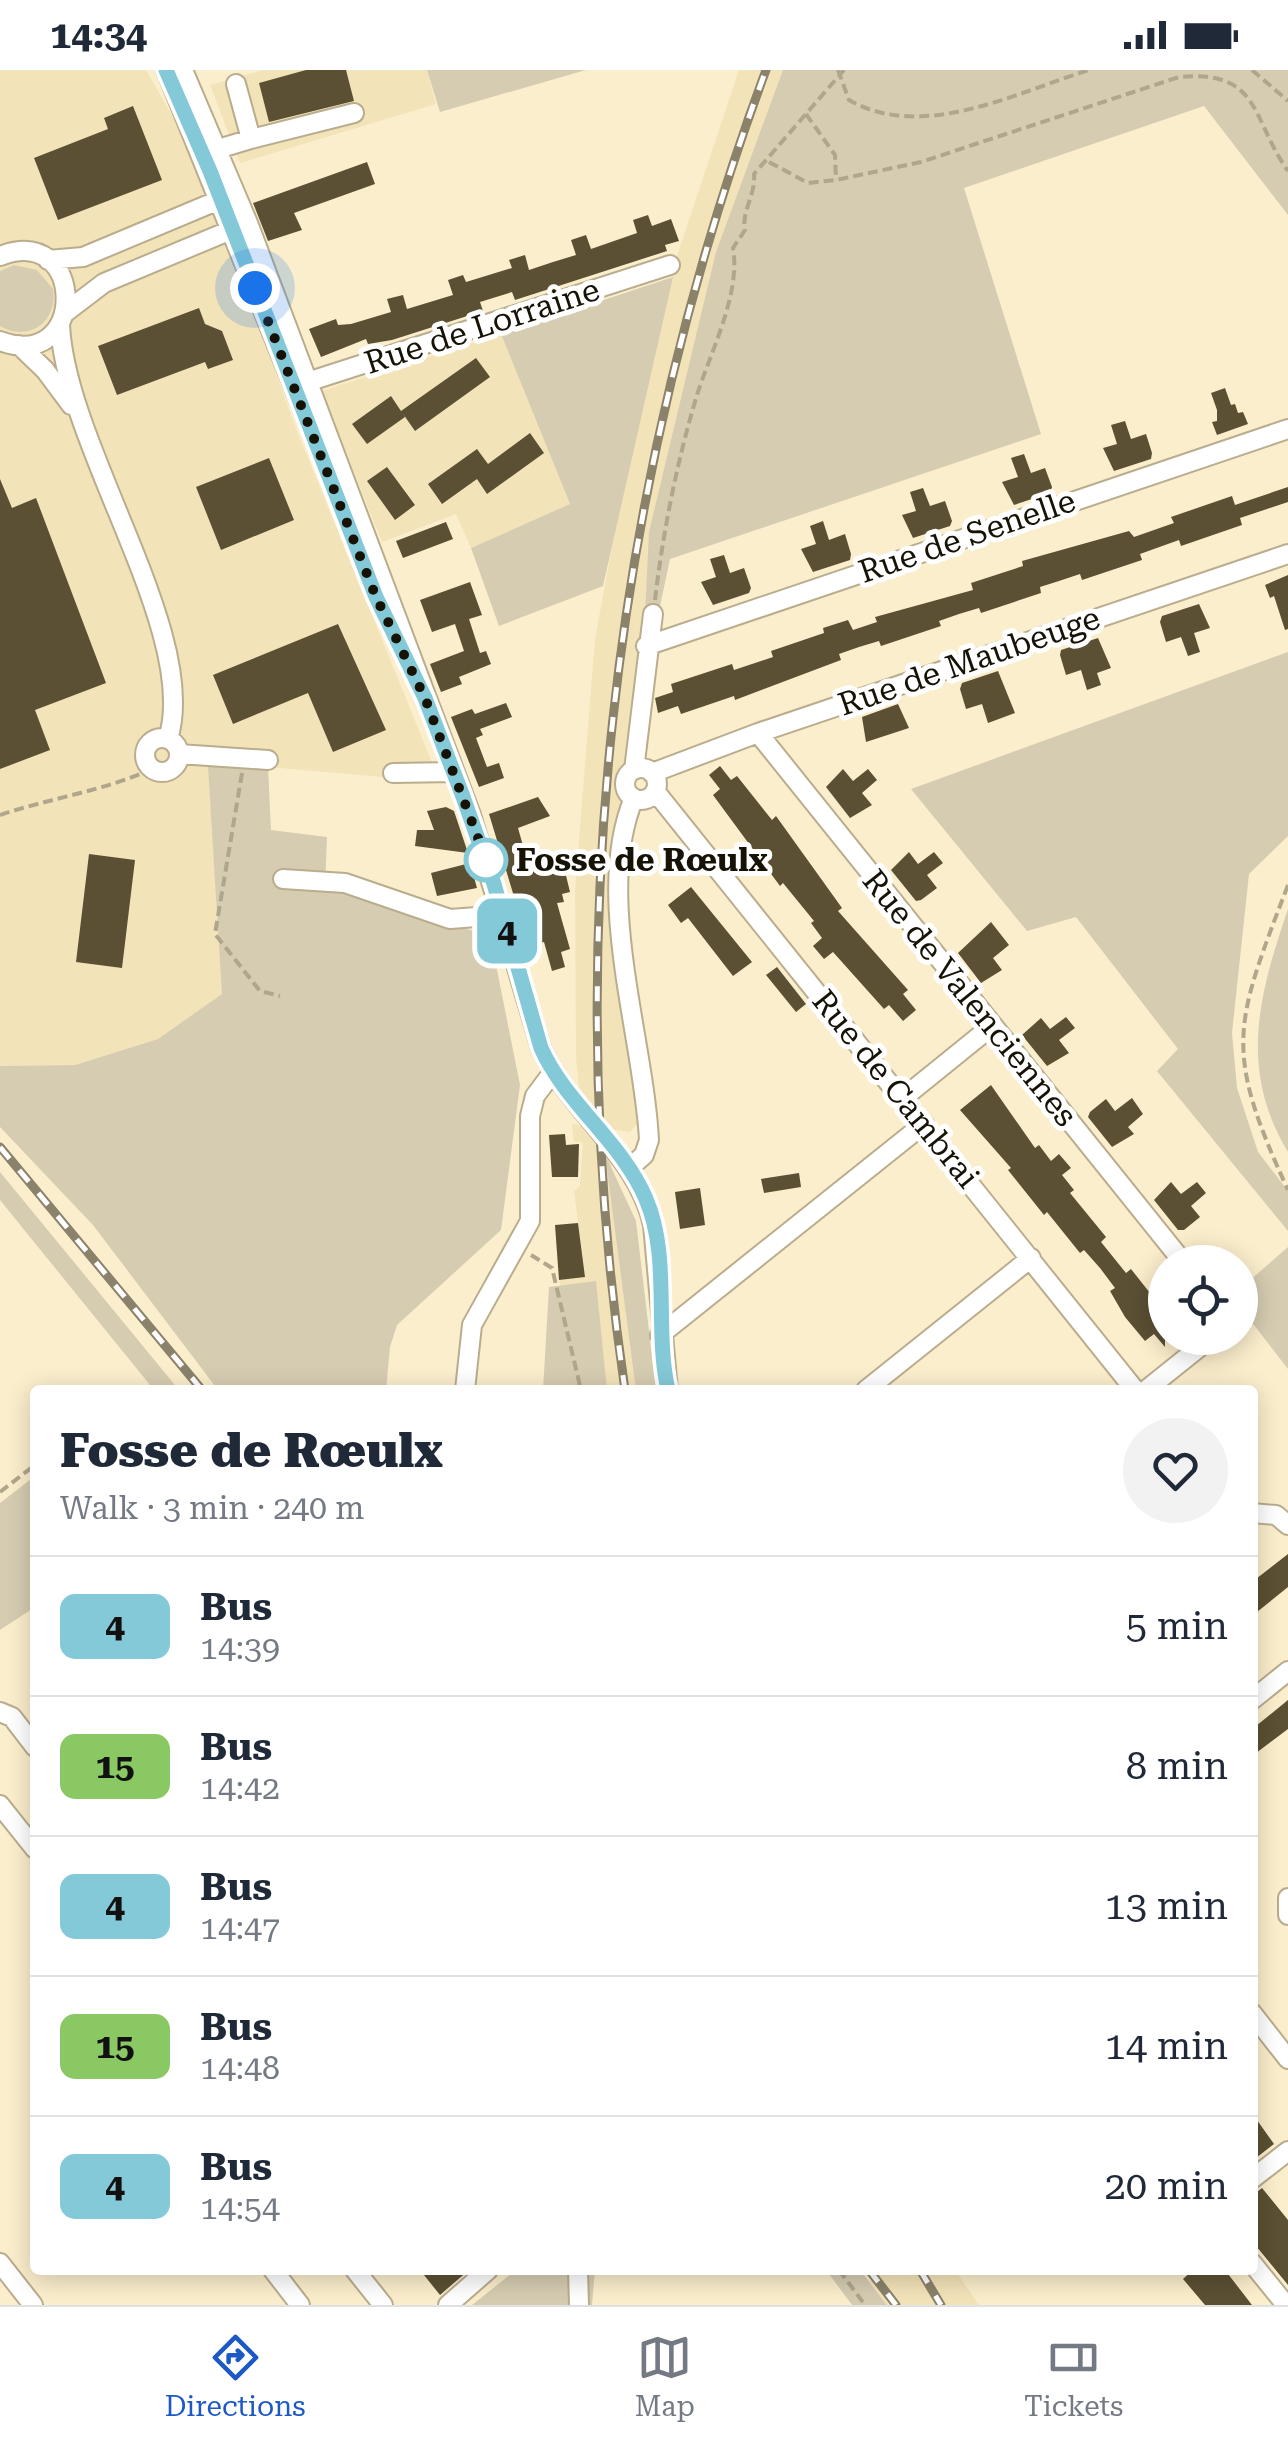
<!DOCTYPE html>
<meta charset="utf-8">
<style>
:root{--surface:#fff;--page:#f2f2f3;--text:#1f2937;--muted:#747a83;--line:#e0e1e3;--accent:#1c59c5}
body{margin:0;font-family:"Roboto Serif",serif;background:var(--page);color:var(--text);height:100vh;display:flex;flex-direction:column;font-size:38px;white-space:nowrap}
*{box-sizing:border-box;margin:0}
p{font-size:32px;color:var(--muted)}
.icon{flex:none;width:55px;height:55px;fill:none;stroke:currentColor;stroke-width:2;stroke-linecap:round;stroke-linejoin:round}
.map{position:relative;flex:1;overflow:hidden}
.details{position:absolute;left:30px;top:1315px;width:1228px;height:890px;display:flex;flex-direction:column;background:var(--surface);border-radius:10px;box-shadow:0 5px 25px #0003}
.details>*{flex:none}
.badge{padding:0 20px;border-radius:15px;font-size:35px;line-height:65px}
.buttons{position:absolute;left:1148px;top:1175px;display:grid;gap:20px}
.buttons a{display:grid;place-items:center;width:110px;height:110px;border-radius:50%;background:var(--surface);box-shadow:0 5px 25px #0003;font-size:50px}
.you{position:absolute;width:50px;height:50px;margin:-25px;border:8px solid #fff;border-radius:50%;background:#1a73e8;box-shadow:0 0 0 15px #1a73e833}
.map>.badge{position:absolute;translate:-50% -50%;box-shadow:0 0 0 5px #fff}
.round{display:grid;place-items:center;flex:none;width:105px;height:105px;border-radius:52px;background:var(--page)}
.summary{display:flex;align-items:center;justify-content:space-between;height:170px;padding:0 30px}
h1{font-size:48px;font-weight:800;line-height:75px}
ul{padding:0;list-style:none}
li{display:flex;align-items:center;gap:30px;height:140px;padding:0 30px;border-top:2px solid var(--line)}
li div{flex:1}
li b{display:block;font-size:38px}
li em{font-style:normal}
li .badge{min-width:110px;font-weight:700;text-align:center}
.status{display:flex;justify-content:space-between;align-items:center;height:70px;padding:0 50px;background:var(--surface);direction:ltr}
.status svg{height:28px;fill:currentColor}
.menu{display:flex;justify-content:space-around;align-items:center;height:140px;border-top:2px solid var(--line);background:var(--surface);font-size:28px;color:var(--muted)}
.menu a{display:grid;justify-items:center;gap:5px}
.menu .active{color:var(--accent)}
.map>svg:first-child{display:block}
</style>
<div class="status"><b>14:34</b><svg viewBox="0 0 49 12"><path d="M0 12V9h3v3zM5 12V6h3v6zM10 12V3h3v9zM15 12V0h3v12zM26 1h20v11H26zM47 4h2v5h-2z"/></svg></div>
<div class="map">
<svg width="1288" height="2235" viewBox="0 0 1288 2235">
<rect width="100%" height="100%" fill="#fbeecc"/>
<!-- built -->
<path fill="#f3e3b9" d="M0 0H146L203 99 295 356 440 712 268 697H209L223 924 158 969 75 995 0 996Z
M263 0H427L436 34 240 93 210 15Z
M739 0H789L639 589 621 746 640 1050 630 1062 611 1059V1099L646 1320H585L559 1210 585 1206 574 1121 580 1116 583 1072H574L572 1054 583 1056 576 988 575 820 595 569 627 396 678 183Z
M501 264 570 434 471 478 456 444 382 472 321 321Z
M889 2200H955L979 2235H887L869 2211Z"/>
<!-- green -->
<path fill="#d6ccb2" d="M427 0H586L440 42Z
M783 0H1288V145L1204 36 964 118 1041 364 670 489 657 550 645 546 649 462 716 182Z
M14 195 37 200 53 219C58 251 29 273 0 256V201Z
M673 207 603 516 499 556 471 478 570 434 501 264Z
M1288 582V766L1249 804 1232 963 1237 1018 1258 1082 1288 1121V1161L1157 1001 1178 979 1076 847 1027 861 911 719Z
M208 697H268L271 760 327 767 325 818 474 861 478 874 491 870 520 1015 501 1160 397 1255 390 1277 386 1320H218L93 1155 0 1057V996L75 995 158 969 222 924Z
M1288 839V1082C1238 999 1259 924 1288 839Z
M605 1084 636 1151 656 1320H636Z
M0 1102 179 1320H145L150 1315 0 1130Z
M1288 1177V1299L1240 1237V1219Z
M596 1211 607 1320H543L549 1217Z
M35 1406V1537L0 1560V1433Z
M516 2200H595L592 2235H472Z
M826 2200H860L887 2235H852Z"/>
<!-- building -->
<path fill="#5b5033" d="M306 0H346L354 31 269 52 259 13Z
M133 36 162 110 58 150 34 88 108 59 104 48Z
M367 92 375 114 294 143 302 160 268 171 253 133Z
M648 145 652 156 671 149 679 171 665 175 667 181 515 230 512 222 480 232 483 241 392 270 368 274 366 269 321 287 309 259 336 249 338 255 351 254 391 242 387 229 403 225 407 239 453 225 448 210 463 205 466 212 512 198 509 190 525 185 529 200 553 192 576 185 571 170 586 165 591 179 637 163 633 150Z
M199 238 205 254 222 261 233 290 208 299 205 292 117 325 98 276Z
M476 288 490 307 415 361 401 341Z
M1225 318 1231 335 1235 334 1238 343 1243 342 1248 354 1217 365 1212 352 1217 351V340L1211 323Z
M391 326 405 347 367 374 352 354Z
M1125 351 1131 369 1146 364 1152 383 1151 389 1114 401 1103 378 1117 374 1111 355Z
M530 363 544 383 487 424 477 409 442 434 428 414 477 379 488 394Z
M1024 384 1031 403 1045 398 1052 417 1050 423 1014 435 1002 412 1018 407 1011 388Z
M269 388 294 450 221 480 196 417Z
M387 397 415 435 395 450 367 411Z
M0 409 12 438 36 428 106 613 35 640 50 680 0 699Z
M1288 417V432L1240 448 1242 455 1181 476 1179 470 1140 484 1142 490 1082 510 1080 504 1059 511 1040 517 1041 523 981 543 979 538 959 544 939 551 941 556 881 576 879 571 859 577 839 584 841 590 735 630 734 626 681 644 678 636 658 643 655 628 673 622 671 614 732 594 734 600 773 587 771 581 824 563 823 558 848 550 853 560 877 552 875 547 973 520 971 513 1023 496 1022 491 1129 461 1134 467 1174 453 1171 447 1232 426 1235 435Z
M923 418 930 436 945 431 952 451 950 456 913 468 902 445 916 441 910 422Z
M823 451 829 470 845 464 851 484 850 490 813 502 801 479 816 474 810 456Z
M446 452 453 469 403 488 396 471Z
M724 485 730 503 744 498 751 518 749 523 713 535 701 512 716 507 710 489Z
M1288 505V559L1285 560 1274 526 1270 528 1265 515Z
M470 512 482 545 469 549 480 583 486 581 491 594 459 607 462 614 441 622 430 594 464 581 455 554 432 562 420 530Z
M1199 534 1210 558 1194 563 1200 582 1188 586 1181 567 1166 572 1160 552 1162 546Z
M338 554 386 660 333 682 308 623 233 654 213 605Z
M1098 568 1111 598 1097 603 1101 615 1087 620 1081 600 1066 605 1060 585 1061 580Z
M998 601 1015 643 988 653 982 634 966 639 960 619 962 613Z
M506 633 512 647 480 659 483 665 476 668 487 697 499 693 504 708 479 717 451 647 472 639 475 644Z
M898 634 909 658 866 672 862 647Z
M720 696 731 710 737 706 772 750 776 746 842 838 838 841 908 920 903 924 916 940 903 951 889 935 884 939 833 882 824 889 813 876 822 868 811 853 814 851 783 813 780 816 713 725 720 719 709 705Z
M843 699 853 711 868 699 877 710 862 723 872 735 850 748 826 717Z
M538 727 550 746 518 758 529 797 562 789 570 822 562 824 564 832 557 833 570 879 561 882 565 897 552 901 544 872 529 876 489 744Z
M446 737 454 741 468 783 415 776 417 760H434L427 741Z
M909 782 918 794 934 782 943 793 927 805 937 818 921 830 916 831 891 800Z
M89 784 135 790 122 898 76 892Z
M470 793 477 818 437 826 431 803Z
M691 817 752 892 733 906 688 848 681 853 668 835Z
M991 852 1009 875 993 888 1002 900 981 913 958 883Z
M777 897 806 934 796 942 766 905Z
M1066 947 1075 958 1059 970 1069 983 1047 996 1022 965 1041 948 1050 959Z
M991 1015 1035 1078 1039 1075 1051 1091 1059 1084 1071 1098 1062 1105 1074 1120 1070 1123 1106 1167 1101 1172 1126 1203 1131 1199 1165 1242V1277L1154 1264 1145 1271 1125 1247 1110 1221 1115 1218 1100 1198 1084 1180 1080 1183 1047 1142 1044 1145 1008 1100 1011 1098 960 1040Z
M1132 1028 1143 1044 1128 1057 1134 1064 1112 1077 1088 1047 1090 1042 1106 1029 1115 1041Z
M565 1064 566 1075 579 1074 578 1107H552L549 1065Z
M799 1103 801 1117 764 1123 761 1109Z
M1171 1112 1181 1124 1197 1112 1206 1123 1191 1136 1200 1147 1184 1160H1178L1154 1130Z
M700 1118 705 1155 680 1159 675 1122Z
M578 1153 585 1207 559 1210 555 1155Z
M1288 1484V1517L1252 1546V1512Z
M1288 1630V1659L1252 1686 1256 1656Z
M1252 2043 1274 2074 1252 2091Z
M1262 2118 1288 2150V2215L1252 2171V2126Z
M420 2200H469L440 2225Z
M1193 2200H1225L1252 2235H1205L1183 2209Z"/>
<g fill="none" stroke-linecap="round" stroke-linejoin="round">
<defs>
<path id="minor" d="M166 0 392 560
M183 0 248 153 471 745 541 978C570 1042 638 1085 653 1155L668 1320
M251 69 354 43
M208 82 251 69 236 14
M0 186C87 152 88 304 0 271
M48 190 83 187 231 125
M66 242 104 213 243 155
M60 254C65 376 201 564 168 669
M19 275 45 300 71 335
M298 315 670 195
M646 576 1288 359
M758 663 1183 1192
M145 685a17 17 0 1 1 34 0a17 17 0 1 1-34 0Z
M179 684 268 690
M625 714a16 16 0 1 1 32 0a16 16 0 1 1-32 0Z
M634 700 653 544
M393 703 454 702
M652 703 758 663 1288 484
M655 721 1135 1320
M283 809 345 813 450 849 503 845
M903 1028 992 956
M628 1099 644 1085 649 1070C644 968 593 824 634 728
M660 1265 924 1054
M465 1320 472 1255 530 1151V1046L535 1026 553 1002
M866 1320 1031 1188
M1146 1320 1211 1268
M1252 1443 1276 1445 1288 1455
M1252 1630 1288 1601
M0 1642 12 1647 35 1677
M0 1735 35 1779
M1288 1828V1845
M1252 1943 1288 1989
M1252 2109 1288 2081
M0 2193 33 2235
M1252 2193 1286 2235
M273 2200 300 2235
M355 2200 383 2235
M578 2200 579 2235
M448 2235 488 2200"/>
</defs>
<!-- minor casing -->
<use href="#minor" stroke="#baad8d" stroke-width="22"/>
<!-- path -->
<path stroke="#b0a68b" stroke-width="4" stroke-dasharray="10 5" stroke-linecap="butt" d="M838 0 849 30C922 72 1015 23 1089 0
M1252 0 1288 31
M806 44 835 85 836 110
M769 92 808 113 836 110 921 92 1179 7C1261 0 1250 47 1288 101
M655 530C663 462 677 391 697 325 711 281 741 223 733 178L745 160C741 142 756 125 754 104L844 0
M242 703 215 864 260 921 280 926
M0 745C47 729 111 719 151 699
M1288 815C1234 956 1223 979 1288 1120
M531 1185 552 1198 581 1320
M0 1422 35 1395
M839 2200 865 2235"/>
<!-- minor -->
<use href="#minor" stroke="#fff" stroke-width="18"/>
<defs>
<path id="rail" d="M0 1077 202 1320
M625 1320C560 877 610 420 766 0
M869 2200 896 2235
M920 2200 941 2235"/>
</defs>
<!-- rail casing -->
<use href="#rail" stroke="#8b826b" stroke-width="9"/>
<!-- rail -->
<use href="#rail" stroke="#fff" stroke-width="5" stroke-dasharray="15" stroke-linecap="butt"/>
</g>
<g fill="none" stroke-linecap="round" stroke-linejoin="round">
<defs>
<path id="line" d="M166 0 210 101 376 527 425 628 462 724 494 814 541 978C566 1034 622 1072 646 1129 671 1187 654 1259 668 1320"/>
</defs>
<!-- line casing -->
<use href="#line" stroke="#fff" stroke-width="22"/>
<!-- line -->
<use href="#line" stroke="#84c9d8" stroke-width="15"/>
<!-- walk -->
<path stroke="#171206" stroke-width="10" stroke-dasharray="0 18" d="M255 218 376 527 425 628 489 797 486 790"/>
</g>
<!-- markers -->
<circle fill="#fff" stroke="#84c9d8" stroke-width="5" cx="486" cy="790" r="20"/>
<g text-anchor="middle" stroke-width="10" stroke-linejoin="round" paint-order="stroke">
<!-- street labels -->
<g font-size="32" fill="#171206" stroke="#fff">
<text transform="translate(482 256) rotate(-18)" y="11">Rue de Lorraine</text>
<text transform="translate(967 466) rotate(-19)" y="11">Rue de Senelle</text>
<text transform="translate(969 591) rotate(-19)" y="11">Rue de Maubeuge</text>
<text transform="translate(970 928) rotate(51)" y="11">Rue de Valenciennes</text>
<text transform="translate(896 1019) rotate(51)" y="11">Rue de Cambrai</text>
</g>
<!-- stop labels -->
<g font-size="32" font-weight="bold" fill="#171206" stroke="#fff" text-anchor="start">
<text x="516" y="801">Fosse de Rœulx</text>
</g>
</g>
</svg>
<div class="buttons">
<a><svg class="icon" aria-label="locate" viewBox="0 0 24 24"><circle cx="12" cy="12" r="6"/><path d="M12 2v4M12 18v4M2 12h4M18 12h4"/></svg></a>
</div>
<div class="you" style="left:255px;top:218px"></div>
<b class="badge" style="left:507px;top:861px;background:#84c9d8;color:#111">4</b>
<section class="details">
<div class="summary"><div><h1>Fosse de Rœulx</h1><p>Walk · 3 min · 240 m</p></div><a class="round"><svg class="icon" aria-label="heart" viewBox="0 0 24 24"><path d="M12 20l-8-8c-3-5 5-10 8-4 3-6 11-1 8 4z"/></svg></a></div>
<ul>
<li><span class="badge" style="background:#84c9d8;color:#111">4</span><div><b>Bus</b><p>14:39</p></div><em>5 min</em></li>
<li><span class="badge" style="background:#8ac864;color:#111">15</span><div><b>Bus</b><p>14:42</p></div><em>8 min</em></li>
<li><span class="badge" style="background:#84c9d8;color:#111">4</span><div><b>Bus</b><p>14:47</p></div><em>13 min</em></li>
<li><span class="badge" style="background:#8ac864;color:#111">15</span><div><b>Bus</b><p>14:48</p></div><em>14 min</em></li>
<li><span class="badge" style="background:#84c9d8;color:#111">4</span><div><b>Bus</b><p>14:54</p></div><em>20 min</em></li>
</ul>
</section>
</div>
<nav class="menu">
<a class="active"><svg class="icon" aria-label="directions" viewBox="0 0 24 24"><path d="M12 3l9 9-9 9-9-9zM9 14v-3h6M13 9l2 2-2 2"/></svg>Directions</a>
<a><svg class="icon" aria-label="map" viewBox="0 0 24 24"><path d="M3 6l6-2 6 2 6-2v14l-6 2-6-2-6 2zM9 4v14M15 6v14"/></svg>Map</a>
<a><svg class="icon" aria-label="tickets" viewBox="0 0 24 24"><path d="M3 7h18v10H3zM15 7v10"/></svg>Tickets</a>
</nav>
